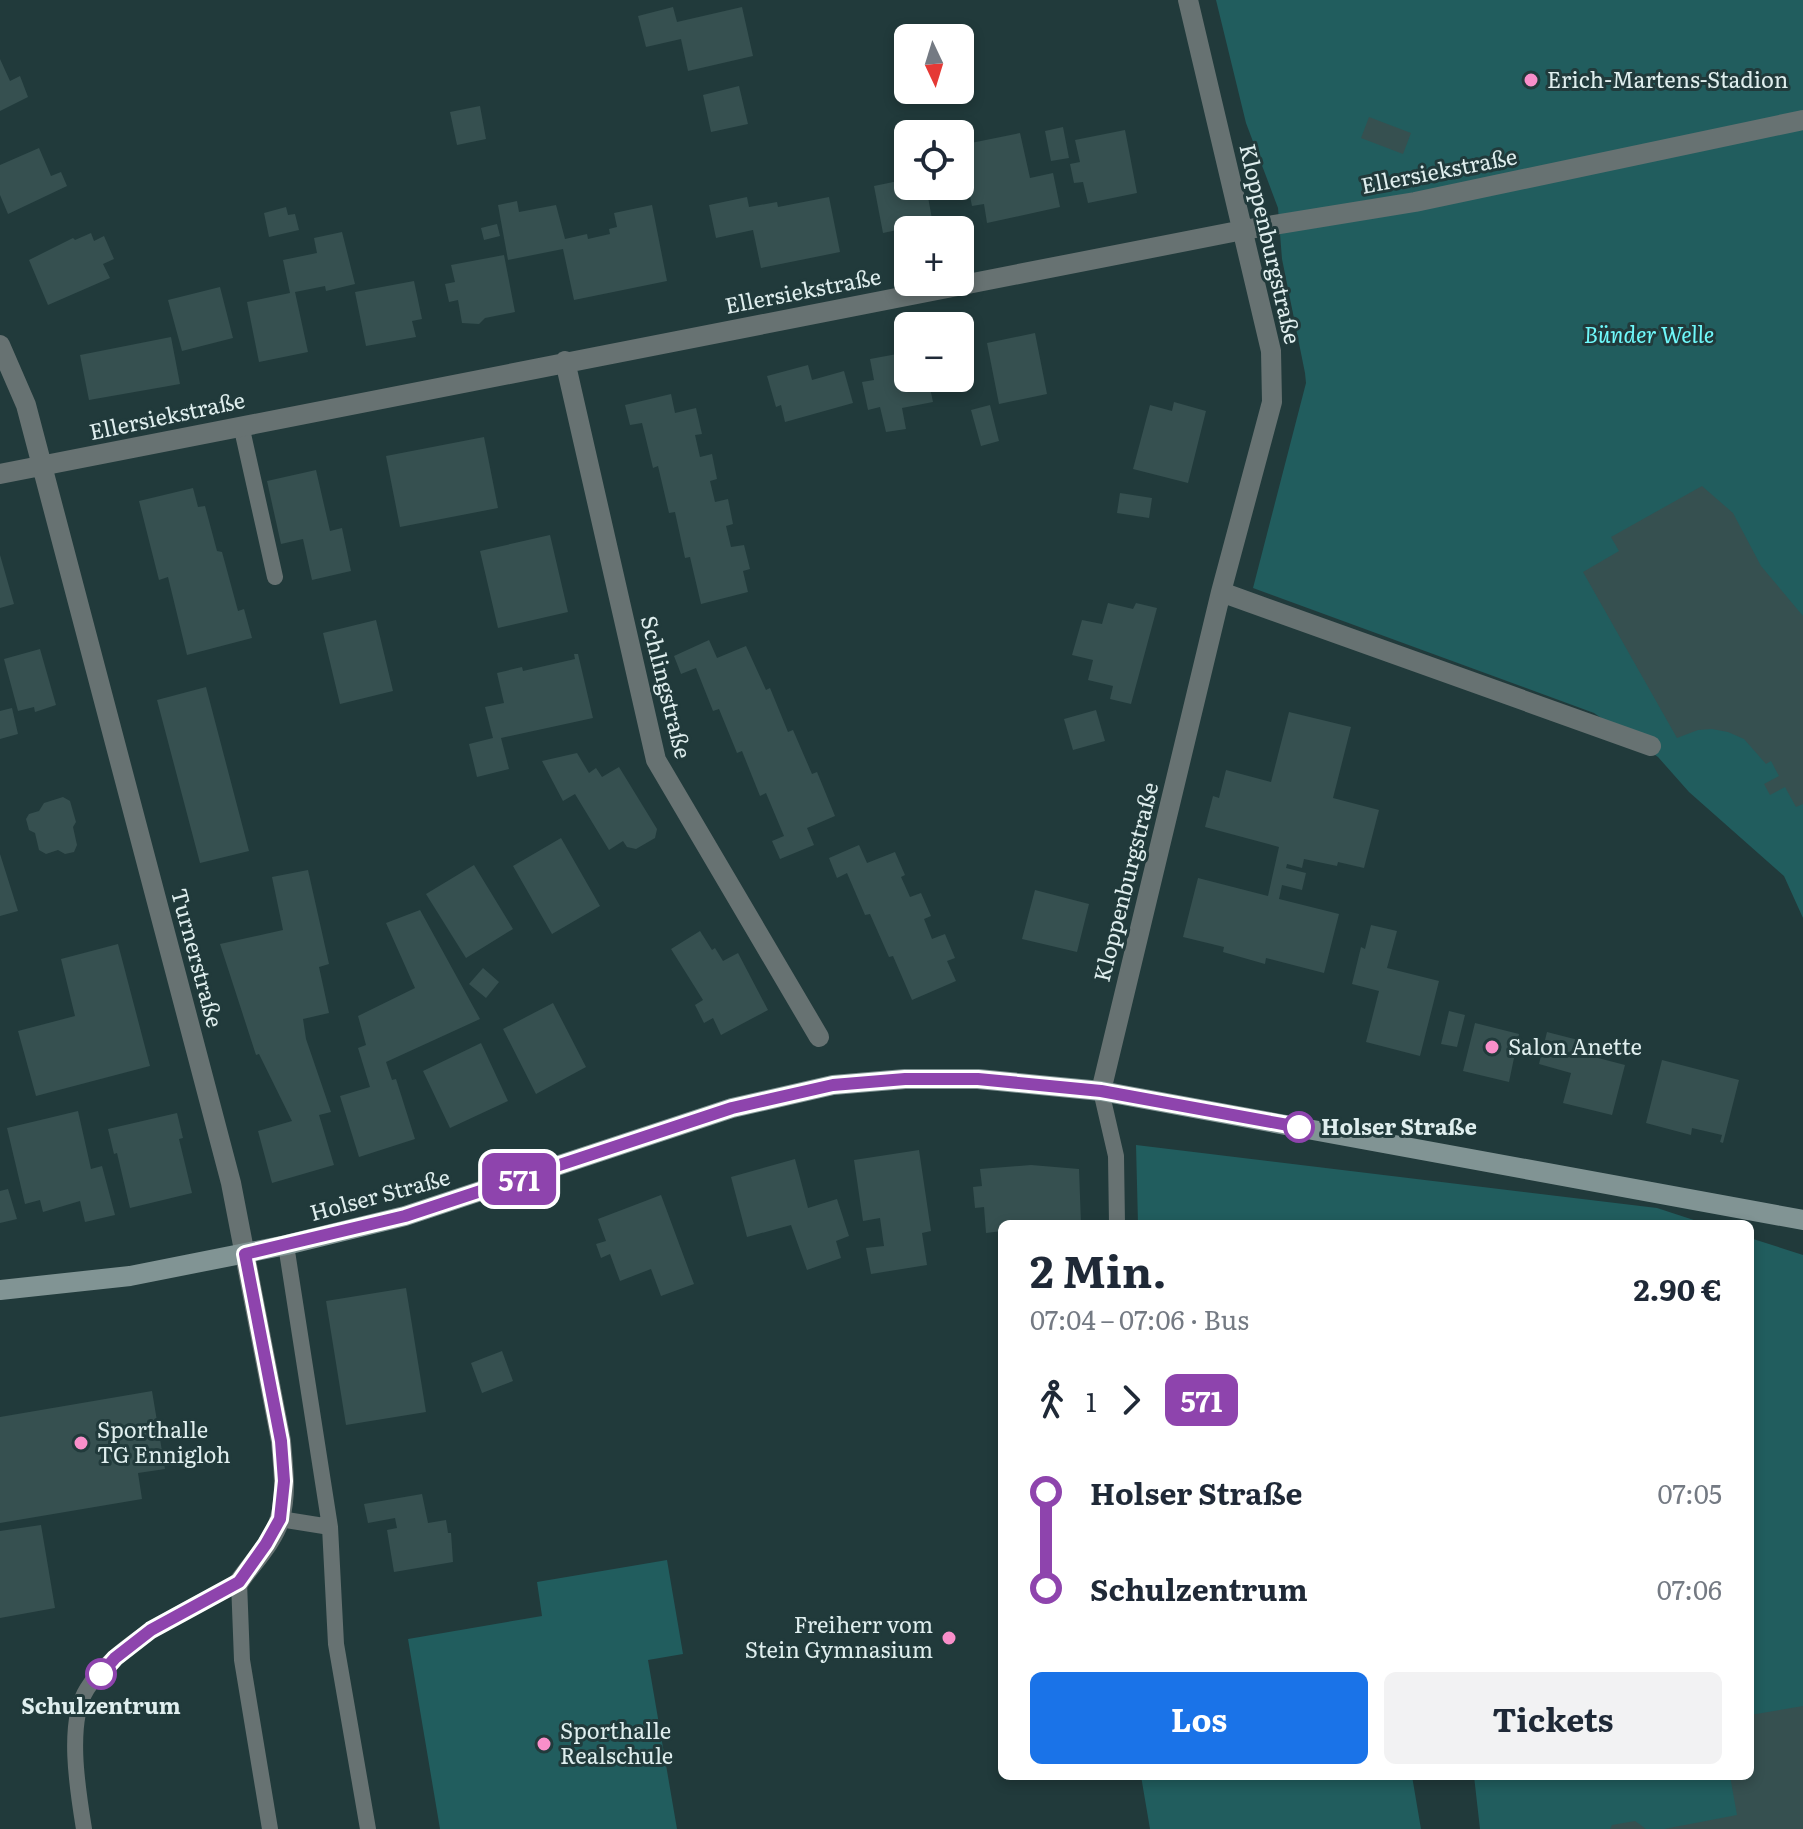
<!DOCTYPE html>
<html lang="de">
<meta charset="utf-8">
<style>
:root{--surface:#fff;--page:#f2f2f3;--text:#1f2937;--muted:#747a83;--accent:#1a73e8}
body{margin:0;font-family:Literata,serif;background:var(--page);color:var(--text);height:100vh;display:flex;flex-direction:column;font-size:30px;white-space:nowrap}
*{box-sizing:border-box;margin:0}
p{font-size:26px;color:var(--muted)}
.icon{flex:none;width:44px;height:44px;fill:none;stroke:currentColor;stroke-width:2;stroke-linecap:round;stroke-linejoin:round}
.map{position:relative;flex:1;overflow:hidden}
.drawer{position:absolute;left:998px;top:1220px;width:756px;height:560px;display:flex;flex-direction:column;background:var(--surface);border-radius:12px;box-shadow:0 4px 12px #0003}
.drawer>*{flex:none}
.badge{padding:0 16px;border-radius:12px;font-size:28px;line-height:52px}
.needle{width:52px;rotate:176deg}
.tools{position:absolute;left:894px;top:24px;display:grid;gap:16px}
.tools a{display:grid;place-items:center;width:80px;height:80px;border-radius:12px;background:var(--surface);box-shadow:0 4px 12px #0003;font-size:40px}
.map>.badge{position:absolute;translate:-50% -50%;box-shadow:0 0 0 4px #fff}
.legs{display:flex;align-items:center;gap:12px;height:88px;padding:0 32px;font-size:26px}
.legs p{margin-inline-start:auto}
.headline{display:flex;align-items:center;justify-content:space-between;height:136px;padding:0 32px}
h1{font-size:44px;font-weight:700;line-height:60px}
.button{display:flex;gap:16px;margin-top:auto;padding:16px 32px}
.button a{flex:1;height:92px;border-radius:12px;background:var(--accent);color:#fff;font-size:32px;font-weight:700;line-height:92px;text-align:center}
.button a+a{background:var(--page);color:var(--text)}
ul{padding:0 32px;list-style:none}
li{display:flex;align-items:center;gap:28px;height:96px;font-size:30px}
li i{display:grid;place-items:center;width:12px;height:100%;margin:0 10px;background:currentColor}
li i::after{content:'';width:20px;height:20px;margin:-10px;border:6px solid;border-radius:50%;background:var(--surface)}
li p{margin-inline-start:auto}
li:first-child i{background:linear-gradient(#0000 50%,currentColor 0)}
li:last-child i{background:linear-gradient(currentColor 50%,#0000 0)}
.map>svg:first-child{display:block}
</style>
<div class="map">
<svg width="1803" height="1829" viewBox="0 0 1803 1829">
<rect width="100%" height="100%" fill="#213a3b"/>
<!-- green -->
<path fill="#215d5e" d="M1216 0H1803V918L1784 876 1689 792 1658 757 1594 713 1253 588 1306 383 1305 373 1282 259 1278 208 1246 123Z
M1136 1145 1657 1208 1706 1224H1138Z
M1750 1238 1803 1255V1829H1480L1474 1776H1750Z
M667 1560 683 1654 648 1660 677 1829H440L408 1639 542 1616 537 1582Z
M1141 1776H1412L1421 1829H1150Z"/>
<!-- building -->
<path fill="#365050" d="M673 7 677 22 742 7 753 56 688 71 681 39 646 47 638 16Z
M0 59 10 81 20 76 28 97 0 111Z
M739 86 748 124 711 132 703 95Z
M480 106 486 139 457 145 450 112Z
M1369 117 1411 133 1403 154 1361 138Z
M1063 127 1069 158 1051 161 1045 131Z
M1125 130 1137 193 1088 203 1083 182 1074 183 1070 164 1080 162 1075 140Z
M1020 133 1030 178 1053 173 1060 207 987 223 984 204 972 206 963 161 974 159 971 143Z
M39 148 51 176 61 172 67 186 8 214 0 195V165Z
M908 179V186H926L934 230 907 228 883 233 874 186Z
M747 197 749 207 777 202 778 207 829 197 840 252 761 268 753 230 716 238 709 205Z
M517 201 519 212 556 205 565 239 587 234 588 239 610 234 609 229 617 227 614 213 652 205 667 281 574 300 563 249 508 260 498 205Z
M286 207 288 215 295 214 299 230 269 237 264 213Z
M497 224 500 236 484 240 481 228Z
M342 232 355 284 326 291 325 286 295 292 308 352 259 362 247 302 290 293 283 260 317 253 314 238Z
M91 233 94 241 104 236 114 259 103 264 110 278 48 305 29 260 73 238 75 240Z
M504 255 515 312 485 318 479 324 462 323 458 300 449 302 445 284 455 282 451 265Z
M414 281 422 319 412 321 416 337 366 346 355 292Z
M220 287 233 338 182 351 168 300Z
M1035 333 1047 394 999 404 987 343Z
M171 337 180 384 89 400 80 355Z
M908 352V378H960L961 368 966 387 946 392 944 380 929 383 933 402 902 408 906 429 886 432 880 407 868 410 862 382 874 380 870 359Z
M808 365 812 380 844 371 853 403 785 422 781 405 776 407 767 376Z
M671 394 675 413 696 408 702 434 695 435 700 457 712 454 717 479 710 481 715 502 728 499 733 524 726 526 731 547 744 545 750 569 743 571 748 592 701 604 690 557 685 558 675 512 669 513 658 466 653 468 642 423 630 425 625 405Z
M1174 402 1206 411 1188 483 1133 469 1150 405 1172 411Z
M990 405 999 441 981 446 971 410Z
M484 437 498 508 400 527 386 456Z
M316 470 330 531 342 528 351 571 312 580 303 539 281 544 267 481Z
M1702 486 1733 513 1761 566 1803 616V804L1796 807 1785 787 1770 795 1764 784 1779 776 1771 761 1766 764 1744 739 1728 732 1712 729 1698 730 1677 738 1583 572 1619 551 1611 537Z
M193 488 198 507 205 506 217 551 222 552 238 611 244 609 252 638 187 655 168 577 159 580 139 501Z
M1120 493 1152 498 1149 518 1117 513Z
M550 535 568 612 498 628 480 551Z
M0 555 14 604 0 608Z
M1108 603 1133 609 1136 603 1157 608 1131 704 1110 699 1113 686 1088 680 1093 660 1072 655 1082 620 1102 624Z
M376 620 393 691 340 704 323 633Z
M709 640 717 658 746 646 766 690 770 688 788 732 793 730 812 774 817 772 835 816 807 828 814 845 780 859 772 841 784 836 766 793 760 796 742 751 737 753 719 709 713 711 696 668 681 674 674 656Z
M40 649 56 705 35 712 34 707 18 711 4 659Z
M574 654H578L593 718 501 738 509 769 477 777 469 744 493 738 485 707 504 703 497 673 522 667 523 671 575 659Z
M206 687 249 851 200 863 157 700Z
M12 708 18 734 0 739V711Z
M1096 710 1105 741 1073 750 1064 719Z
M1289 712 1351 727 1333 798 1379 810 1364 868 1338 862 1337 866 1304 859 1302 868 1287 864 1286 868 1306 873 1302 890 1282 885 1279 899 1339 914 1324 973 1266 958 1265 964 1223 952 1224 947 1183 937 1198 878 1268 896 1279 847 1205 827 1213 796 1219 798 1226 770 1271 782Z
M577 753 589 773 596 768 602 777 619 767 657 829 655 838 636 849 627 847 623 841 609 850 575 794 563 801 542 761Z
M63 797 70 801 76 822 73 827 77 845 74 852 65 854 58 850 46 854 39 850 35 833 29 830 26 819 29 814 39 811 44 803Z
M561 838 600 906 552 934 513 866Z
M859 845 867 863 895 852 905 875 901 877 910 897 921 893 931 916 924 919 932 939 945 934 955 958 947 961 956 981 912 1000 893 956 889 957 870 914 865 915 847 873 837 878 829 858Z
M0 854 18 911 0 916Z
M474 865 513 929 466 958 426 894Z
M308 870 329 964 319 967 329 1013 303 1019 306 1039 331 1112 319 1115 334 1165 272 1183 258 1131 292 1121 259 1054 256 1055 220 944 283 930 272 877Z
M1035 890 1089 904 1077 952 1022 939Z
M420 910 480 1019 386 1062 392 1080 396 1079 415 1139 359 1157 340 1096 370 1087 358 1048 366 1045 358 1016 415 988 386 923Z
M1371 925 1397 931 1387 968 1439 981 1420 1056 1366 1042 1379 991 1352 984 1361 947 1365 949Z
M700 931 712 950 715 948 723 961 738 953 768 1010 721 1035 713 1018 704 1023 695 1005 703 1000 671 949Z
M118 944 150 1066 36 1096 18 1031 75 1016 61 959Z
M483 968 499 982 486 998 469 984Z
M553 1003 586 1067 536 1094 503 1029Z
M1449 1011 1465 1015 1457 1047 1441 1044Z
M1475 1023 1519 1034 1509 1082 1463 1071Z
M1547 1032 1582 1041 1579 1053 1625 1065 1612 1115 1563 1103 1571 1073 1539 1064Z
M481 1043 508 1101 450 1128 423 1071Z
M1662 1060 1739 1080 1723 1143 1720 1142 1722 1135 1692 1128 1691 1135 1646 1123Z
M78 1111 91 1169 102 1166 115 1215 85 1222 80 1201 43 1212 40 1200 25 1204 7 1128Z
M177 1113 183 1138 179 1139 192 1193 130 1208 117 1153 114 1154 108 1129Z
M919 1150 931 1231 922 1233 927 1265 871 1274 866 1248 884 1246 880 1218 863 1221 854 1160Z
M795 1159 808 1208 837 1199 849 1236 836 1241 841 1258 807 1270 791 1225 747 1237 731 1177Z
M1031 1165 1079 1169 1081 1224H1002V1231L986 1233 984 1207 975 1208 973 1187 982 1186 980 1169Z
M8 1189 17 1219 0 1223V1191Z
M661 1195 694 1284 661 1296 651 1269 620 1281 610 1254 601 1258 596 1244 606 1241 598 1219Z
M406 1288 426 1412 346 1425 326 1301Z
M502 1351 513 1381 482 1393 471 1363Z
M152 1391 165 1469 138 1473 142 1499 0 1523V1417Z
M422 1494 428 1523 446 1520 448 1533H451L453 1562 394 1572 387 1530 397 1528 395 1518 368 1523 364 1504Z
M41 1525 55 1608 0 1618V1531Z
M1803 1706V1829H1664L1737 1815 1730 1776H1750V1715Z
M1635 1821 1646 1829H1610L1612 1825Z"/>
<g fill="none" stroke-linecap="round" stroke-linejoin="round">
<!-- service -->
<path stroke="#677272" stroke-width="16" d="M241 425 275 577
M1101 1091 1116 1156 1117 1224
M286 1245 330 1527 336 1644 368 1829
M280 1519 330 1527
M84 1829C78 1792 66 1722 87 1689 118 1640 189 1609 239 1582L242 1660 270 1829"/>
<!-- minor -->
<path stroke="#677272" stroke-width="20" d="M0 345 26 405 231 1183 281 1441C283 1466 287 1493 280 1518 274 1541 252 1563 239 1582
M565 361 656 760 819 1037
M0 474 1243 230 1415 202 1803 120
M1221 592 1651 746
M1101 1091 1221 592 1272 402 1271 351 1188 0"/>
<!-- secondary -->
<path stroke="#819494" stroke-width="20" d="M0 1290 130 1276 286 1245 405 1216 732 1108 833 1085 905 1079H978L1101 1091 1803 1220"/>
</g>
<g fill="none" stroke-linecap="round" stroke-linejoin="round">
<defs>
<path id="line-1" d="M101 1674 115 1658 151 1630 239 1582 266 1544 280 1519 284 1481 281 1441 245 1254 405 1216 732 1108 833 1085 905 1079H978L1101 1091 1299 1127"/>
</defs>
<!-- line-1 casing -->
<use href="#line-1" stroke="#fff" stroke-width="18"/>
<!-- line-1 -->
<use href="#line-1" stroke="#8e44ad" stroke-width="12"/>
</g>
<!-- markers -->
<g fill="#f98fca" stroke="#213a3b" stroke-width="3">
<circle cx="1531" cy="80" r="8"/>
<circle cx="1492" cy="1047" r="8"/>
<circle cx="81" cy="1443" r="8"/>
<circle cx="949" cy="1638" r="8"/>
<circle cx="544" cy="1744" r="8"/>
</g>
<g fill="#fff" stroke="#8e44ad" stroke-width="4">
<circle cx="1299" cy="1127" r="14"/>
<circle cx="101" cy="1674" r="14"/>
</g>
<g text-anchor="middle" stroke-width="6" stroke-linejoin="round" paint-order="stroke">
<!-- poi labels -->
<g font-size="22" fill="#dfeeee" stroke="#213a3b" text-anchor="start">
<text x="1547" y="88">Erich-Martens-Stadion</text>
<text x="1508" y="1055">Salon Anette</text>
<text x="97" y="1438">Sporthalle<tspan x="97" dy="25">TG Ennigloh</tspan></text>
<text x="933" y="1633" text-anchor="end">Freiherr vom<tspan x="933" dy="25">Stein Gymnasium</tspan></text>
<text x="560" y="1739">Sporthalle<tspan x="560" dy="25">Realschule</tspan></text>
</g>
<!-- street labels -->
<g font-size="22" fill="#dfeeee" stroke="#213a3b">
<text transform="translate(1439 171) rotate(-11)" y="8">Ellersiekstraße</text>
<text transform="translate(1270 244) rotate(77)" y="8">Kloppenburgstraße</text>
<text transform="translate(803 291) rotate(-11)" y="8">Ellersiekstraße</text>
<text transform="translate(167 416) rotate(-12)" y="8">Ellersiekstraße</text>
<text transform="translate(666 687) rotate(76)" y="8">Schlingstraße</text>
<text transform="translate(1126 882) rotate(-76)" y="8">Kloppenburgstraße</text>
<text transform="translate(197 958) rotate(75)" y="8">Turnerstraße</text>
<text transform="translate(380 1195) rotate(-15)" y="8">Holser Straße</text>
</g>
<!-- park labels -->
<g font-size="22" font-style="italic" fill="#6ff9fb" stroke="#213a3b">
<text x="1649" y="343">Bünder Welle</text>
</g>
<!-- stop labels -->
<g font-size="22" font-weight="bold" fill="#dfeeee" stroke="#213a3b" text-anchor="start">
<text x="1321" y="1135">Holser Straße</text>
<text x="101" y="1714" text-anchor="middle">Schulzentrum</text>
</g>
</g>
</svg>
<div class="tools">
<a><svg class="needle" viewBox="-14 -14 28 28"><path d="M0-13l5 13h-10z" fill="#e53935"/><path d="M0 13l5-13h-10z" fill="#747a83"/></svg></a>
<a><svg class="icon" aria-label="locate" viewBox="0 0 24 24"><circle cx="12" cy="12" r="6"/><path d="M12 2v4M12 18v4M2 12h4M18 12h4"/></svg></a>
<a>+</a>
<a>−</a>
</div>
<b class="badge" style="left:519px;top:1179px;background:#8e44ad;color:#fff">571</b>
<section class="drawer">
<div class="headline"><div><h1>2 Min.</h1><p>07:04 – 07:06 · Bus</p></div><b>2.90 €</b></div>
<div class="legs"><svg class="icon" aria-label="walk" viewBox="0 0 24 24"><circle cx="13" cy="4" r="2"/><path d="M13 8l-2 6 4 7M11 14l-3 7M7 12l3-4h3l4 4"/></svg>1<svg class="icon" aria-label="forward" viewBox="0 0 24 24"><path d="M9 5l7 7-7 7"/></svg><b class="badge" style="background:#8e44ad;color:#fff">571</b></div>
<ul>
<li><i style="color:#8e44ad"></i><b>Holser Straße</b><p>07:05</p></li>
<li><i style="color:#8e44ad"></i><b>Schulzentrum</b><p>07:06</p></li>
</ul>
<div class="button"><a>Los</a><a>Tickets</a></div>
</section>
</div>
